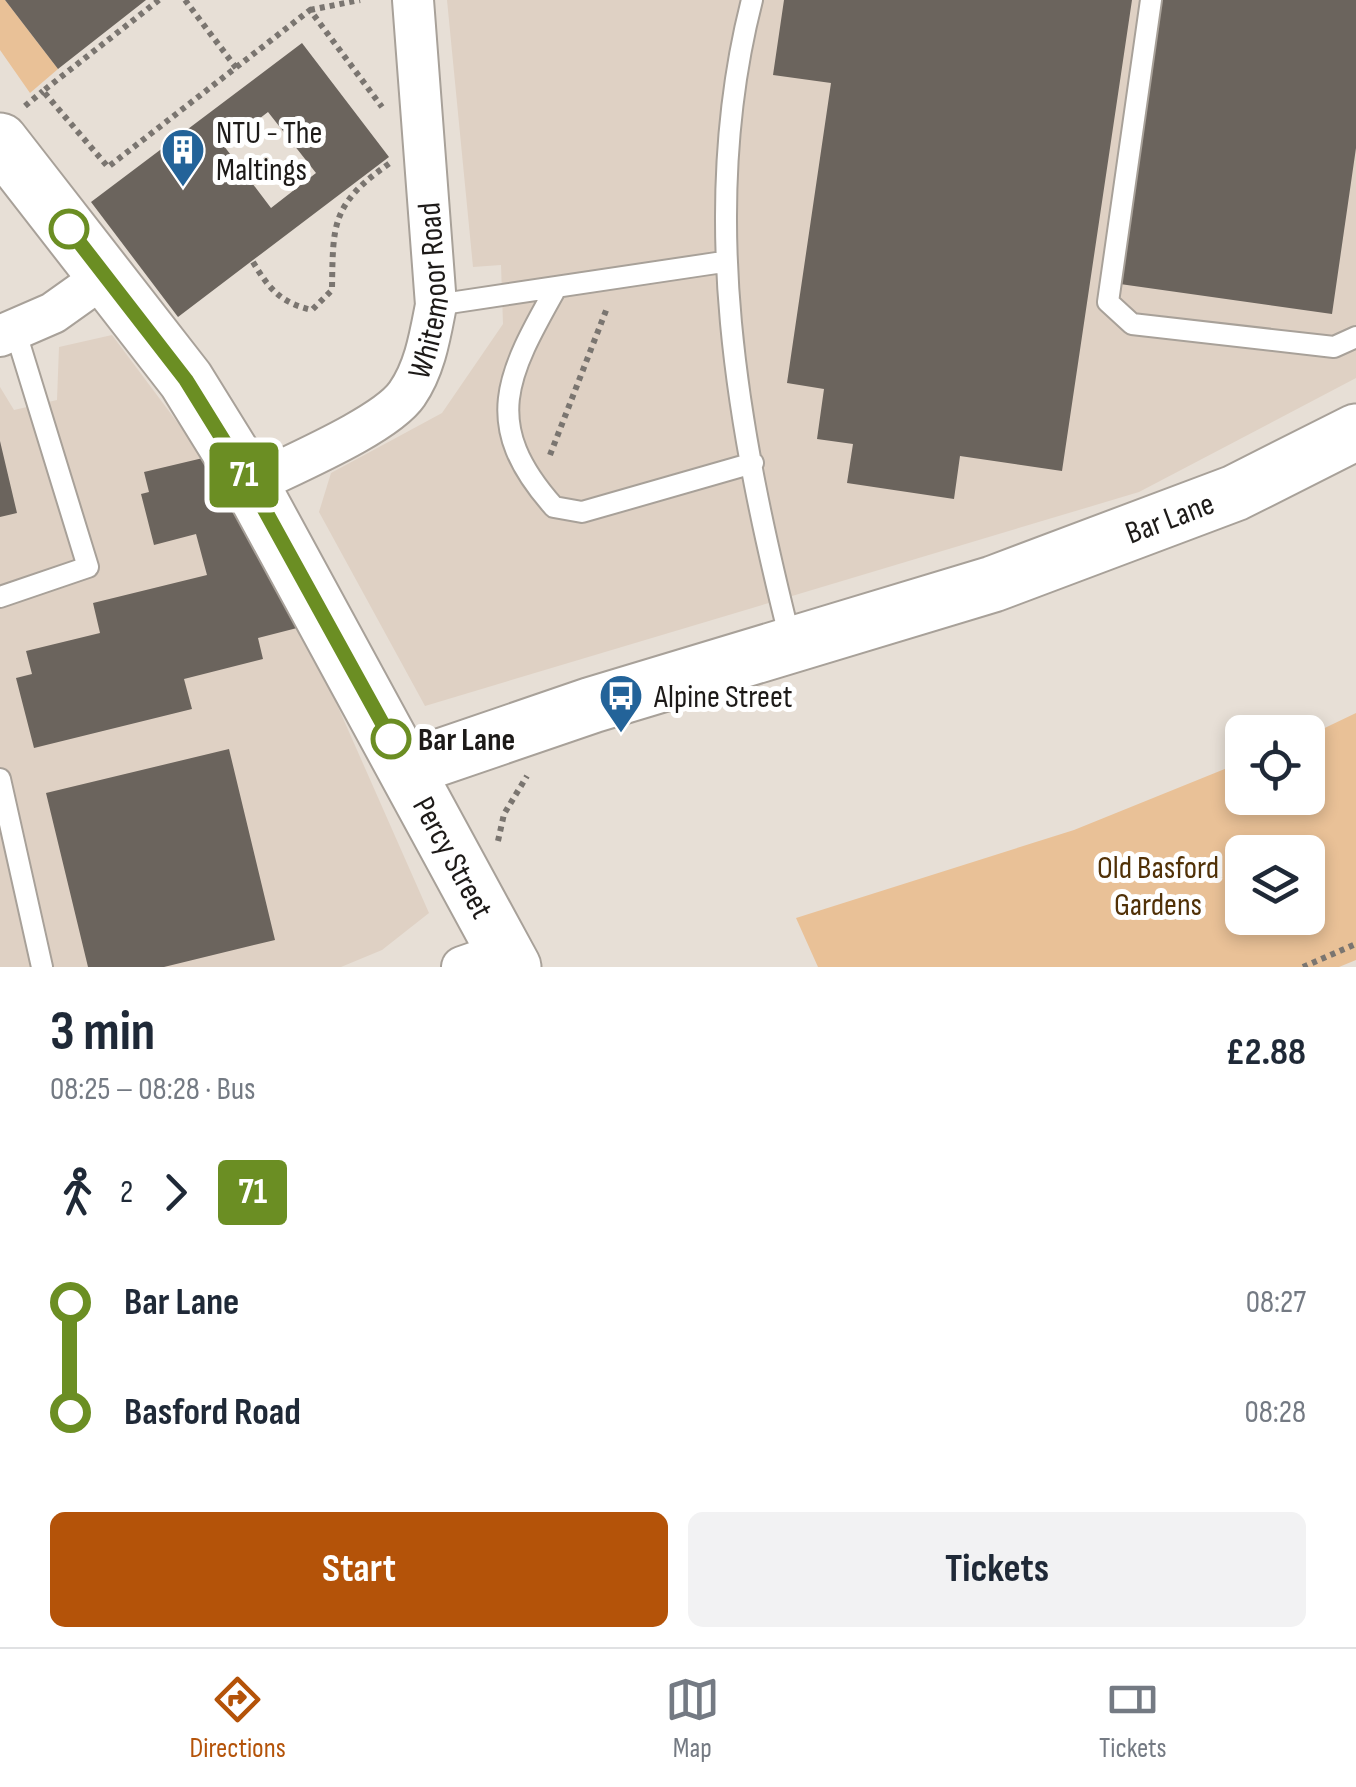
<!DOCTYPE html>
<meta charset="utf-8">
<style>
:root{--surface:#fff;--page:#f2f2f3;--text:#1f2937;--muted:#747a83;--line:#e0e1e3;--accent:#b45309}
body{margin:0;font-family:"Sofia Sans Condensed",sans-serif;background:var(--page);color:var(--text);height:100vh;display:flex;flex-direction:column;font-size:38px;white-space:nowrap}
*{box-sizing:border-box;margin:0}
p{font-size:32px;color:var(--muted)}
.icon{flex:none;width:55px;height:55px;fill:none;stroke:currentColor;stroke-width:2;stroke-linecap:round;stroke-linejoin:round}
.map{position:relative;height:967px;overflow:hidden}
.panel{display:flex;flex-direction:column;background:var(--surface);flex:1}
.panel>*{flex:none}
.badge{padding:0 20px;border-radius:8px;font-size:35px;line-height:65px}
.buttons{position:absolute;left:1225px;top:715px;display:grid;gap:20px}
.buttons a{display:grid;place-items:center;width:100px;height:100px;border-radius:15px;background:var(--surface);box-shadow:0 5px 15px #0003;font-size:50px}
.map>.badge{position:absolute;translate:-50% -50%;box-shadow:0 0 0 5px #fff}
.legs{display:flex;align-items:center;gap:15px;height:110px;padding:0 50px;font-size:32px}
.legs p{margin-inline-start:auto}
.overview{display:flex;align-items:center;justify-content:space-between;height:170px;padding:0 50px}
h1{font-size:55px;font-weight:700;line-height:75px}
.button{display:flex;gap:20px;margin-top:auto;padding:20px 50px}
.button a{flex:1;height:115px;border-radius:15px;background:var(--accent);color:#fff;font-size:40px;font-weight:700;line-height:115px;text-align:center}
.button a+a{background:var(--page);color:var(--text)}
ul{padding:0 50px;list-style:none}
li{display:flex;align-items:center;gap:35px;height:110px;font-size:38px}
li i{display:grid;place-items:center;width:15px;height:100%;margin:0 12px;background:currentColor}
li i::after{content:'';width:25px;height:25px;margin:-12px;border:8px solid;border-radius:50%;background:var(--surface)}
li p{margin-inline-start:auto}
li:first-child i{background:linear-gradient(#0000 50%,currentColor 0)}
li:last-child i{background:linear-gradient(currentColor 50%,#0000 0)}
.dock{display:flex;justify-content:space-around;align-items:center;height:140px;border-top:2px solid var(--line);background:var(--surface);font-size:28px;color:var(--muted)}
.dock a{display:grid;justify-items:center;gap:5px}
.dock .current{color:var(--accent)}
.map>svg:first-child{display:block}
</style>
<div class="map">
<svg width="1356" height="967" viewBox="0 0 1356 967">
<rect width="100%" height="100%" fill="#e7dfd6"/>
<!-- built -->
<path fill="#dfd1c4" d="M447 0H1356V378L1139 492 425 706 319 512 331 473 442 413 503 324 501 265 473 267Z
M112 335 204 458 323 673 429 913 382 950 341 967H0V387L14 410 57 400 59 347Z"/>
<!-- green -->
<path fill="#e9c197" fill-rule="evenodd" d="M0 0H5L58 69 30 93 0 50Z
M1356 713V960L1339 967H818L796 918 1074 830 1242 762V798H1308V736ZM1242 852H1308V918H1242Z"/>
<!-- building -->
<path fill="#6b645d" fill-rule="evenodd" d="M5 0H146L58 69Z
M784 0H1132L1062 471 960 456 954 499 847 483 853 444 817 439 824 389 787 383 831 83 773 75Z
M1161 0H1356V148L1332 314 1120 284Z
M302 43 389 157 178 317 91 202ZM268 112 316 173 271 208 224 146Z
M0 441 17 513 0 517Z
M203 458 297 628 258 638 263 659 184 679 192 709 34 748 16 678 32 674 26 651 100 633 93 603 207 575 196 534 154 545 141 494 149 492 144 472Z
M229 749 275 940 164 967H88L46 793Z"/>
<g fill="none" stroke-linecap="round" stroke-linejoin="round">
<defs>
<path id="lane" d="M752 0C697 214 738 433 791 643
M1151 0 1108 302 1132 324 1334 347 1356 337
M556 288C507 375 480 424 554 507L582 512 753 463
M436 305 723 262
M0 597 88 567 16 333
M0 779 42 967"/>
<g id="street">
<path d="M0 336 53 313 105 276"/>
<path id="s1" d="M251 485C288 466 385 426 407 394 425 368 430 336 436 305L413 0"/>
<path d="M462 967 505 952"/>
</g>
<g id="secondary">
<path id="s2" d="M0 141 186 380 251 485 513 967"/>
<path id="s3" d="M408 768 592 705 993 584 1235 493 1356 432"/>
</g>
</defs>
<!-- lane casing -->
<use href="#lane" stroke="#a8a199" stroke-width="24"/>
<!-- street casing -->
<use href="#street" stroke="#a8a199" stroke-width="44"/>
<!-- secondary casing -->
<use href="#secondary" stroke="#a8a199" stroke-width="59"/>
<!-- path -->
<path stroke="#7a7570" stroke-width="6" stroke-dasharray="5 5" stroke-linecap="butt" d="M159 0 43 91 108 167 310 10 382 107
M185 0 237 69
M310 10 360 0
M25 106 43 91
M253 262C269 289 281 303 312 310L332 290C333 224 331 204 390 163
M550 455 607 308
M498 841 504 814 527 776
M1303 967 1356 944"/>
<!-- lane -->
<use href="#lane" stroke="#fff" stroke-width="20"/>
<!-- street -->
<use href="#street" stroke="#fff" stroke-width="40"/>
<!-- secondary -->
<use href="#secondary" stroke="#fff" stroke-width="55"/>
</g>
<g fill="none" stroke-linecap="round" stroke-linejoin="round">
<defs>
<path id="line-1" d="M69 229 186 380 251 485 391 739"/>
</defs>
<!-- line-1 casing -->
<use href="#line-1" stroke="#fff" stroke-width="22"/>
<!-- line-1 -->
<use href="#line-1" stroke="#6b8e23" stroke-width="15"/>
</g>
<!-- icons -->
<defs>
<symbol id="building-pin" viewBox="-11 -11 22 30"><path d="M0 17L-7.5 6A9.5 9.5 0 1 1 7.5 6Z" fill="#236399" stroke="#fff"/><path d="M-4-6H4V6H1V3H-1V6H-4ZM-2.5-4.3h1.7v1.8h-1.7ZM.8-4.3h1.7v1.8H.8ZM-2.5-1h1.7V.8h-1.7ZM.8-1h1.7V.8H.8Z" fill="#fff"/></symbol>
<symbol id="bus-pin" viewBox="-11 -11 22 30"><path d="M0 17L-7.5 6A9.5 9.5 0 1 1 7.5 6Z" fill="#236399" stroke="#fff"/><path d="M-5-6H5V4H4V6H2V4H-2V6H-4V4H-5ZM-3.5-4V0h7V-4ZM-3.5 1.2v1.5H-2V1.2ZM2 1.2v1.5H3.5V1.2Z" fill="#fff"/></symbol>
</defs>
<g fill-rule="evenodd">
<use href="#building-pin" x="158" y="125" width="50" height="68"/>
<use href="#bus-pin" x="596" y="671" width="50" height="68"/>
</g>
<!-- markers -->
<g fill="#fff" stroke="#6b8e23" stroke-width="5">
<circle cx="69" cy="229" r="18"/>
<circle cx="391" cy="739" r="18"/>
</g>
<g text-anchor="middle" stroke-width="10" stroke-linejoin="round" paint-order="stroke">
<!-- poi labels -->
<g font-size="32" fill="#1d1a18" stroke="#fff" text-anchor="start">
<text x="216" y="143">NTU - The<tspan x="216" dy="37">Maltings</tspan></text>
<text x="654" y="707">Alpine Street</text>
</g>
<!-- street labels -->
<g font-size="32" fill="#1d1a18" stroke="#fff">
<text dy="11" stroke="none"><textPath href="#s1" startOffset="290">Whitemoor Road</textPath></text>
<text dy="11" stroke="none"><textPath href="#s3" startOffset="802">Bar Lane</textPath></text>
<text dy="11" stroke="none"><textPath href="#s2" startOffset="850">Percy Street</textPath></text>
</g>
<!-- stop labels -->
<g font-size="32" font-weight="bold" fill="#1d1a18" stroke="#fff" text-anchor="start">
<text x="418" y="750">Bar Lane</text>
</g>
<!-- park labels -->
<g font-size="32" fill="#513107" stroke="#fff">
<text x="1158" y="878">Old Basford<tspan x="1158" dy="37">Gardens</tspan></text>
</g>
</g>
</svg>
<div class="buttons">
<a><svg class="icon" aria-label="locate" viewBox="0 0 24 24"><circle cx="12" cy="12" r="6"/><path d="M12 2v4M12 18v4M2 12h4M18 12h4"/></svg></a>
<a><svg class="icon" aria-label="layers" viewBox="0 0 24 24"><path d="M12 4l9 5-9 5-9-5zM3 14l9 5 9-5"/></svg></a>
</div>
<b class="badge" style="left:244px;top:475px;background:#6b8e23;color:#fff">71</b>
</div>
<section class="panel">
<div class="overview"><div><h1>3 min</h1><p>08:25 – 08:28 · Bus</p></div><b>£2.88</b></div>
<div class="legs"><svg class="icon" aria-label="walk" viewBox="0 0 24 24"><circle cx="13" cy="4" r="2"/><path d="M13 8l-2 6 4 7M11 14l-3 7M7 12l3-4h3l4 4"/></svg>2<svg class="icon" aria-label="forward" viewBox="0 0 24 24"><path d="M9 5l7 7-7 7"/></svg><b class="badge" style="background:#6b8e23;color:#fff">71</b></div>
<ul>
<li><i style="color:#6b8e23"></i><b>Bar Lane</b><p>08:27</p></li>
<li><i style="color:#6b8e23"></i><b>Basford Road</b><p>08:28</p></li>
</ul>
<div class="button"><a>Start</a><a>Tickets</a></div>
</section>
<nav class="dock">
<a class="current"><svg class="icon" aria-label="directions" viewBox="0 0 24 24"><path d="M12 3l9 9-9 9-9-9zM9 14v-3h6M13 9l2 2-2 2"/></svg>Directions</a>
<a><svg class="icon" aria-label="map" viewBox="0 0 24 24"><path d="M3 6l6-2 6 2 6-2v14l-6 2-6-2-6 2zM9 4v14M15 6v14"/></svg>Map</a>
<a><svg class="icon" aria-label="tickets" viewBox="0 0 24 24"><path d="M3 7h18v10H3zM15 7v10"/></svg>Tickets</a>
</nav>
